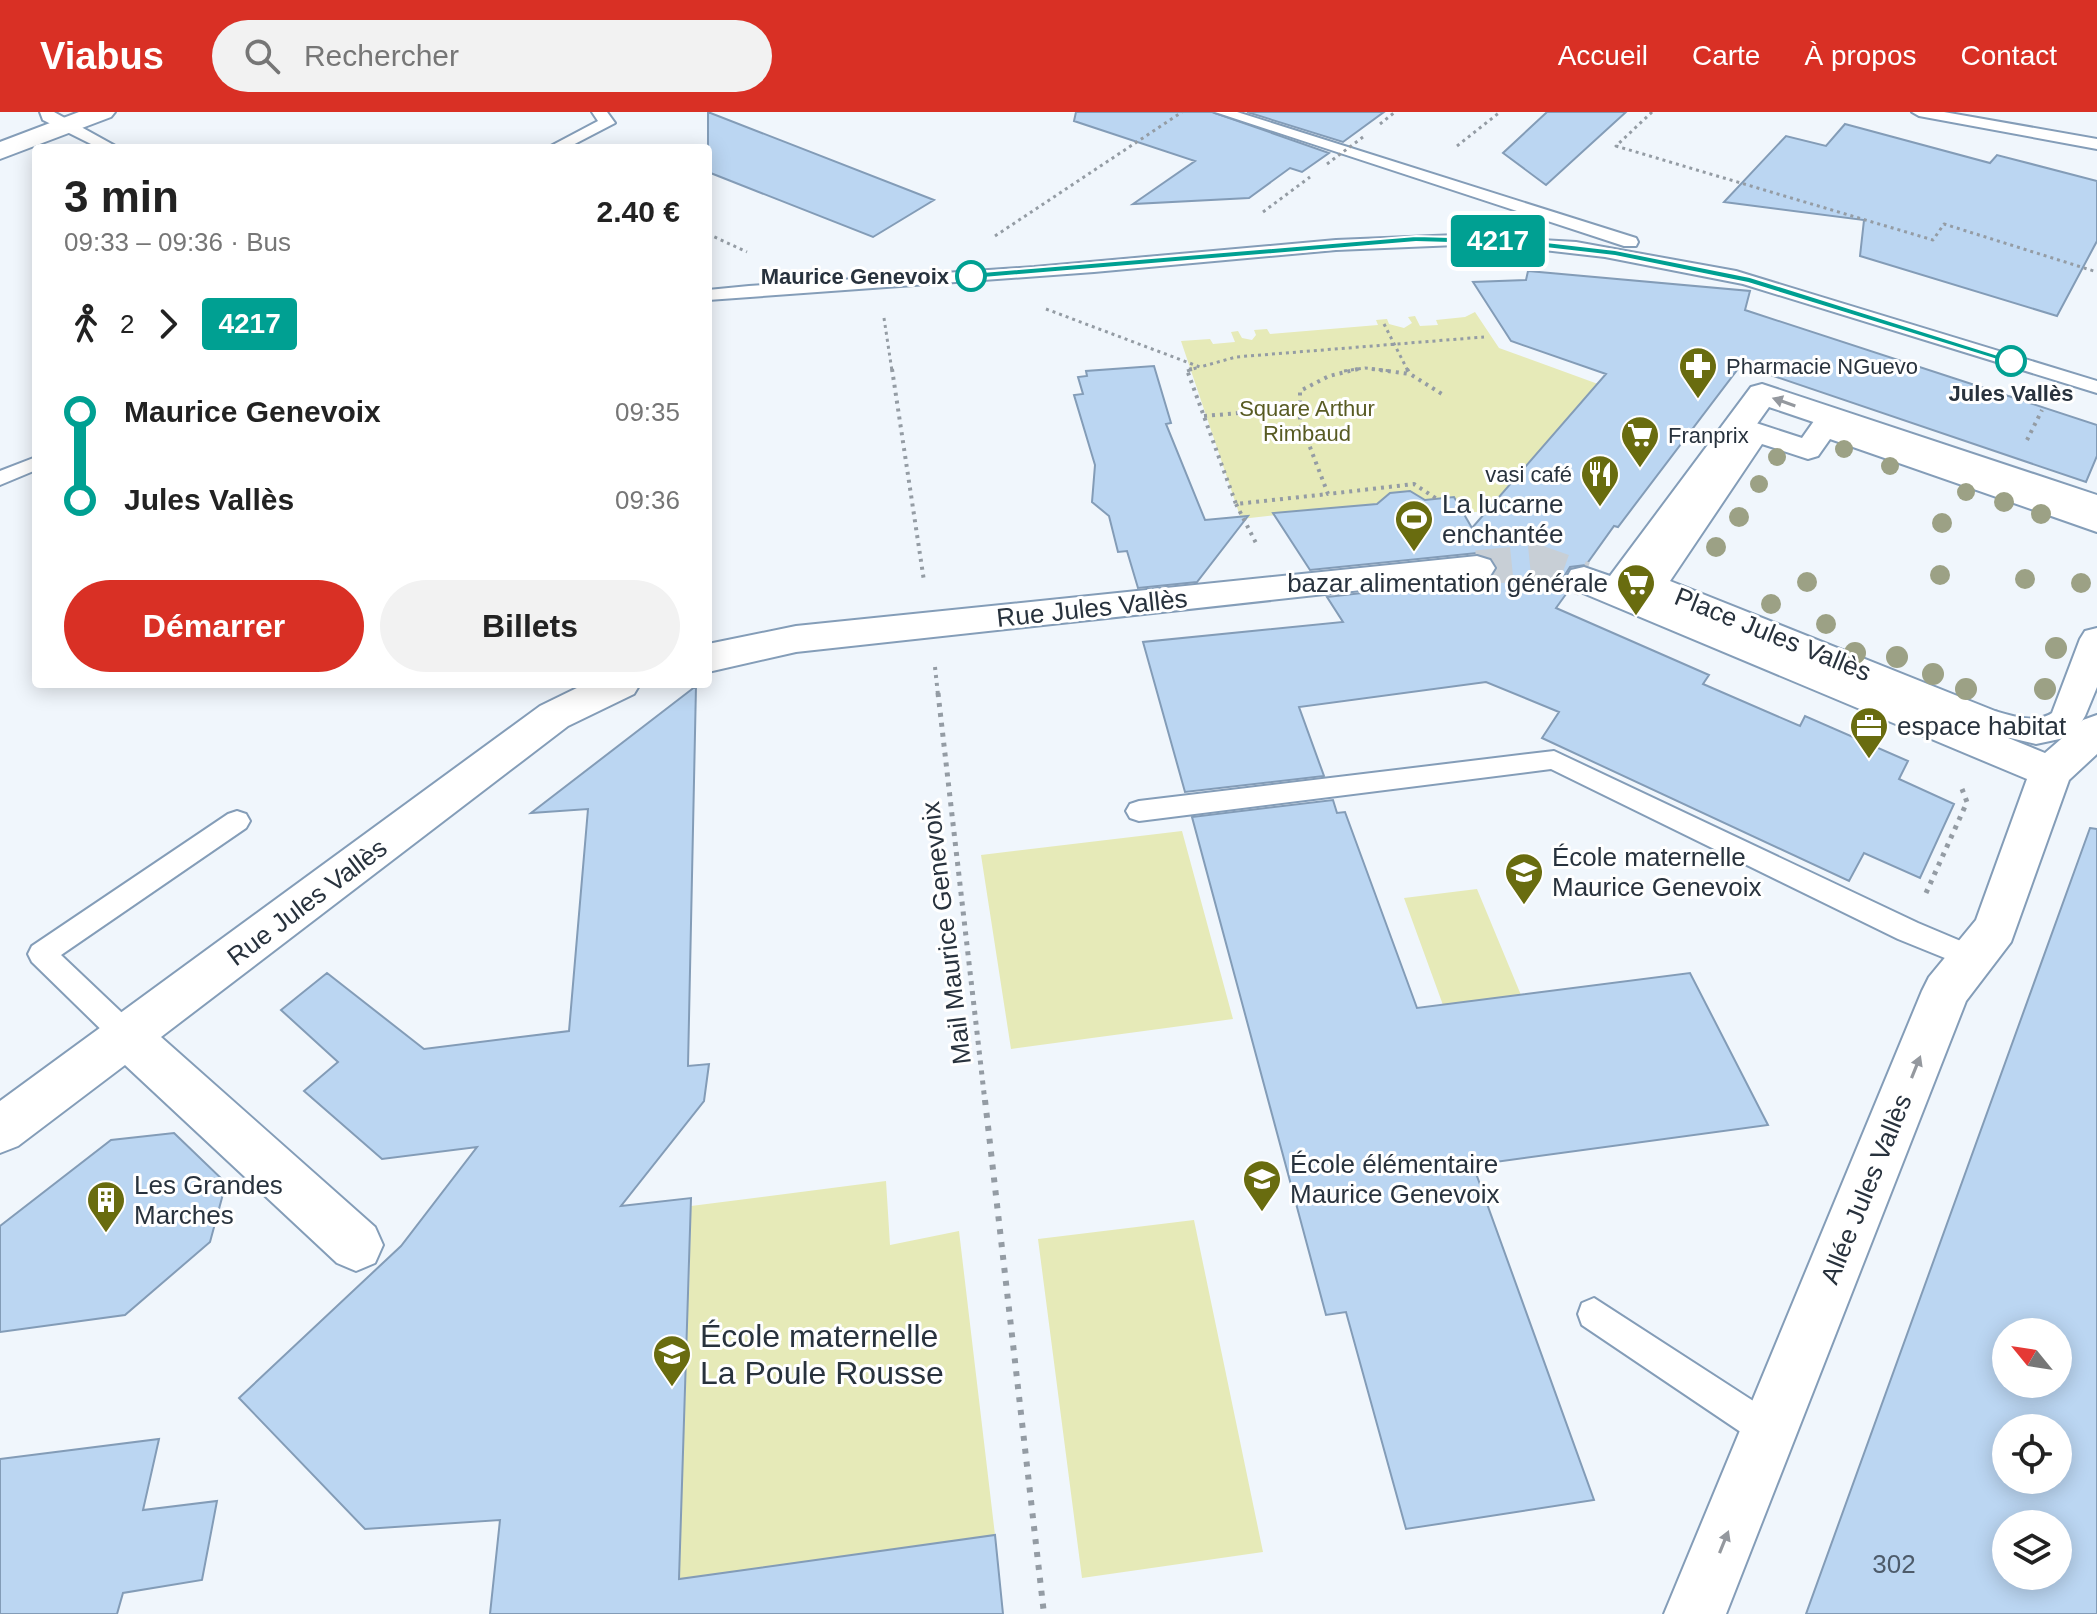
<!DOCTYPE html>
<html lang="fr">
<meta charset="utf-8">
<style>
:root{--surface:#fff;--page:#f2f2f2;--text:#222;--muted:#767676;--accent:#d93025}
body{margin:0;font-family:Helvetica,sans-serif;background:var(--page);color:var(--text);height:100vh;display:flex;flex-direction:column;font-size:30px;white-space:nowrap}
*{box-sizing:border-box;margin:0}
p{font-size:26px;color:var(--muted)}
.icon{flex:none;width:44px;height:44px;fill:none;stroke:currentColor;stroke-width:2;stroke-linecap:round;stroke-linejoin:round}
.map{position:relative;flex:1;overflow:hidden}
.panel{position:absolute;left:32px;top:32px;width:680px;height:544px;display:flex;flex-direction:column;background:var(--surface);border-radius:8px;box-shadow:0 4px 20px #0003}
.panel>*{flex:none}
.badge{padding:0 16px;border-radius:6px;font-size:28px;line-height:52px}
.needle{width:52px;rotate:300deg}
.controls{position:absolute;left:1992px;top:1206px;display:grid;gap:16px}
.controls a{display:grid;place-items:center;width:80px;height:80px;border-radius:50%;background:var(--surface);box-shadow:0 4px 20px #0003;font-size:40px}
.map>.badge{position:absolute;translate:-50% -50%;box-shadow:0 0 0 4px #fff}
.legs{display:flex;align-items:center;gap:12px;height:88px;padding:0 32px;font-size:26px}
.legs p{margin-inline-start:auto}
.overview{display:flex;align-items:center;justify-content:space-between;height:136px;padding:0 32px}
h1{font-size:44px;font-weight:700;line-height:60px}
.cta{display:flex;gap:16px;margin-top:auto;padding:16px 32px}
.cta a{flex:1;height:92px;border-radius:48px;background:var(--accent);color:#fff;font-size:32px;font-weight:700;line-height:92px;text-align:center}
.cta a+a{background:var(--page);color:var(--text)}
ul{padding:0 32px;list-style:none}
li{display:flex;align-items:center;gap:28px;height:88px;font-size:30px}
li i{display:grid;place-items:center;width:12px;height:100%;margin:0 10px;background:currentColor}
li i::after{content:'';width:20px;height:20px;margin:-10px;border:6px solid;border-radius:50%;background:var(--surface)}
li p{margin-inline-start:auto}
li:first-child i{background:linear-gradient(#0000 50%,currentColor 0)}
li:last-child i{background:linear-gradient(currentColor 50%,#0000 0)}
header{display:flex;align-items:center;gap:48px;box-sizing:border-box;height:112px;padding:0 40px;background:var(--accent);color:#fff}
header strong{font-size:38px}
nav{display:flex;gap:44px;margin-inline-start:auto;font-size:28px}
.search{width:560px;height:72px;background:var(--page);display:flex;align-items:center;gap:20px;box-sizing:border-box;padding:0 28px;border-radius:44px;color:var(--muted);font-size:30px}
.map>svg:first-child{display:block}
</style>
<header>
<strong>Viabus</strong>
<div class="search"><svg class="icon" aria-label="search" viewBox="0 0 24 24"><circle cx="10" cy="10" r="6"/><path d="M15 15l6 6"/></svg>Rechercher</div>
<nav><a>Accueil</a><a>Carte</a><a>À propos</a><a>Contact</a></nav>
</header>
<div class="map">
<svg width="2097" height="1502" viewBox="0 0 2097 1502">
<rect width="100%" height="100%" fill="#f0f6fc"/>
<!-- green -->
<path fill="#e6eab8" d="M1475 200 1499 236 1598 272 1487 399 1463 401 1454 385 1420 388 1410 379 1390 381 1389 390 1241 407 1181 229 1210 227 1213 232 1235 230 1231 220 1238 219 1242 226 1252 228 1256 223 1254 218 1267 217 1270 222 1378 213 1376 208 1387 207 1389 212 1404 216 1412 211 1408 205 1415 204 1420 214 1438 213 1436 208 1465 205Z
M1182 719 1233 907 1011 937 981 743Z
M1477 777 1521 883 1443 893 1404 786Z
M886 1069 890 1133 959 1119 995 1423 653 1471 682 1377 686 1263 662 1266 666 1186 689 1182 691 1094Z
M1194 1108 1263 1440 1082 1466 1038 1127Z"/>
<!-- building -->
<path fill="#bbd6f2" stroke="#839cb7" stroke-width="2" fill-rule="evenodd" d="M708 0 934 88 873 125 708 60Z
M1076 0H1212L1329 41 1302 60 1290 56 1249 86 1133 92 1195 49 1074 9Z
M1247 0H1384L1343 30Z
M1547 0H1626L1546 73 1503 41Z
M1845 12 1990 51 1997 43 2097 69V129L2057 204 1860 144 1864 108 1724 90 1786 24 1826 34Z
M1528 159 1750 179 1745 198 2097 313V344L2086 370 1741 253 1618 415 1614 414 1586 453 1570 455 1563 466 1569 478 1556 496 1709 563 1703 572 1800 614 1805 604 1908 649 1899 667 1954 692 1920 766 1864 741 1849 769 1542 626 1559 600 1486 570 1299 595 1324 664 1185 680 1143 530 1343 510 1327 485 1493 466 1498 458 1493 446 1477 441 1310 458 1273 401 1377 392 1390 381 1410 379 1425 388 1454 385 1472 416 1606 262 1511 229 1473 170 1526 168Z
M1154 254 1171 311 1166 312 1205 408 1248 404 1197 470 1138 476 1127 439 1118 440 1109 404 1092 390 1095 353 1074 283 1083 282 1078 265 1087 264 1086 259Z
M696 574 688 954 709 952 704 989 621 1094 691 1086 679 1467 995 1423 1003 1502H490L500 1408 365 1417 239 1286 401 1134 477 1035 382 1047 304 979 338 950 281 898 327 861 424 937 569 919 588 697 531 701Z
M1333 688 1337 701 1345 700 1417 896 1690 861 1768 1013 1473 1053 1594 1388 1406 1417 1346 1200 1326 1203 1192 705Z
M2090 716 2097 717V1502H1806ZM2006 1220H2058V1272H2006ZM2006 1316H2058V1368H2006ZM2006 1412H2058V1464H2006Z
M174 1021 226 1071 210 1130 125 1203 0 1220V1114L111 1028Z
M159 1327 143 1398 217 1389 202 1468 123 1481 117 1502H0V1347Z"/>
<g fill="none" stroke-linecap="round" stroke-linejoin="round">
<!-- minor-tunnel -->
<path stroke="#c8cfd6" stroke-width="35" stroke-dasharray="35 18" stroke-linecap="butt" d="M1477 456 1536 450 1584 467"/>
<defs>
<path id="service" d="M40 0H54L119 36H99L43 8Z
M592 0H607L615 11 567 36H547L598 9Z
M1215 0H1237L1636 126 1638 130 1636 134H1624Z
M1912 0H1944L2097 27V37L1919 4Z
M1457 123 1576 130 1736 159 2097 269V281L1743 172 1605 145 1517 135 1457 133 1336 138 1094 160 708 188V178L749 174 1034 155 1336 128Z
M36 345V358L0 373V359Z
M1554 639 1918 811 1982 838 1986 846 1982 854 1972 857 1898 827 1551 657 1139 709 1130 706 1126 699 1130 692 1139 689Z
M237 699 246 702 250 709 246 716 61 843 138 916 142 925 138 934 128 937 118 934 32 850 28 842 32 834 228 702Z
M1594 1186 1781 1307 1786 1319 1781 1331 1769 1336 1757 1331 1582 1213 1578 1202 1582 1191Z"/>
<path id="pedestrian" d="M1824 306 2097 399V420L1830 327 1818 344 1808 347 1762 332 1670 469 1995 599C2012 604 2036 612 2052 601L2080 527 2085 519 2097 516V575L2085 604 2076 619 2069 625 2036 632 1972 617 1640 480 1635 473 1640 466 1746 314 1756 311 1802 326 1814 309Z"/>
<path id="minor" d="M79 0H115L111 5 0 47V30Z
M1762 272 2097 383V406L1769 295 1640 476 2045 641 2083 608 2097 603V642L2069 668 2011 830 1966 889 1726 1502H1664L1922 879 1929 865 1976 808 2027 667 1571 476 1566 467 1571 458 1584 455 1610 464 1751 275Z
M1477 444 1490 448 1495 456 1490 464 796 540 708 560V532L796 514Z
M585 572H640L634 582 568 614 161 925 375 1115 383 1133 375 1151 356 1159 337 1151 125 953 18 1034 0 1041V989L540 594Z"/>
</defs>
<!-- service casing -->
<use href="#service" stroke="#849db8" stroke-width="4"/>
<!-- pedestrian casing -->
<use href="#pedestrian" stroke="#849db8" stroke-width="4"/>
<!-- minor casing -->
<use href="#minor" stroke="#849db8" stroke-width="4"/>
<!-- path-far3 -->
<path stroke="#949ca4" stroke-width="3" stroke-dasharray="3 4" stroke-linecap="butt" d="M1652 0 1616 34 1933 128 1944 112 2097 160
M1380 12 1395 0
M1457 34 1500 0
M1263 100 1310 65
M708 122 747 140
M995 124 1182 0
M1046 197 1200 255 1236 245 1484 225
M884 206 892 259
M1384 212 1408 259
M1187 259 1199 255
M1344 259 1365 256 1391 259"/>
<!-- path-far2 -->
<path stroke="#949ca4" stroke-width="4" stroke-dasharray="3 5" stroke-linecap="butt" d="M892 257 924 469
M1192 257 1187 258 1236 392 1328 382
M1358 257 1329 264 1300 279V309L1328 382 1414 372 1437 387
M1372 257 1410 262
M1407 257 1410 262 1442 282
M1204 304 1300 296
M2027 328 2042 298
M1236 392 1257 433
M935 555 938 583"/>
<!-- path-far1 -->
<path stroke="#949ca4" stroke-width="5" stroke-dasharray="4 6" stroke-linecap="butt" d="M938 581 985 990
M1926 781 1967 690 1962 677"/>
<!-- path -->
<path stroke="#949ca4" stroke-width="6" stroke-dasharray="5 8" stroke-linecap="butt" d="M985 988 1044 1502"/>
<!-- service -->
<use href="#service" fill="#fff" fill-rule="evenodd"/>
<!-- pedestrian -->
<use href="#pedestrian" fill="#fff" fill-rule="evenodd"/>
<!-- minor -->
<use href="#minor" fill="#fff" fill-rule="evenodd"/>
<!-- path-bridge -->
<path stroke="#949ca4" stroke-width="3" stroke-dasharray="3 4" stroke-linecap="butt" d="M1327 52 1363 25"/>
</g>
<!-- trees -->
<g fill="#9ca185">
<circle cx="1844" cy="337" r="9"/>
<circle cx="1777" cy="345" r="9"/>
<circle cx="1890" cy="354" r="9"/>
<circle cx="1759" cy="372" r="9"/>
<circle cx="1966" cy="380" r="9"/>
<circle cx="2004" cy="390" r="10"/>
<circle cx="2041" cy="402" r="10"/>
<circle cx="1739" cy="405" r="10"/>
<circle cx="1942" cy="411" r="10"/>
<circle cx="1716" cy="435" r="10"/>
<circle cx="1940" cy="463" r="10"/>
<circle cx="2025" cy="467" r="10"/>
<circle cx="1807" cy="470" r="10"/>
<circle cx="2081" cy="471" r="10"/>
<circle cx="1771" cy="492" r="10"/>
<circle cx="1826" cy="512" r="10"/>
<circle cx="2056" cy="536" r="11"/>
<circle cx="1855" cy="541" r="11"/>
<circle cx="1897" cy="545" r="11"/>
<circle cx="1933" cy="562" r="11"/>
<circle cx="1966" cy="577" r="11"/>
<circle cx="2045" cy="577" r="11"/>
</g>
<!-- one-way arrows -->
<defs><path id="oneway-solid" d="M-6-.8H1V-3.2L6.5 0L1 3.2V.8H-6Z" transform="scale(2)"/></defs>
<g fill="#94989e">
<use href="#oneway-solid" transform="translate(1784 290) rotate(-161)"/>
<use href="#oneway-solid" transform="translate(1916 955) rotate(-68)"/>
<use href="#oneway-solid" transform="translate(1724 1430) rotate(-68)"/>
</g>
<!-- line-1 -->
<path fill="#00a092" stroke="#fff" stroke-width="2" d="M1416 124 1519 127 1615 138 1750 165 2017 249 2007 251 1748 171 1615 144 1519 133 1416 130 971 167 966 164 971 161Z"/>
<!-- icons -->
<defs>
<symbol id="pharmacy-pin" viewBox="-11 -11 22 30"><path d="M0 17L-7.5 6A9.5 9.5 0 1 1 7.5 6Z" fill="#696c0f" stroke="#fff"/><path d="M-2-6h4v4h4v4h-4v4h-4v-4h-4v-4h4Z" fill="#fff"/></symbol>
<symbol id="supermarket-pin" viewBox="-11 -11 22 30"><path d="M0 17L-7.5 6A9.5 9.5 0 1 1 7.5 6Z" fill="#696c0f" stroke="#fff"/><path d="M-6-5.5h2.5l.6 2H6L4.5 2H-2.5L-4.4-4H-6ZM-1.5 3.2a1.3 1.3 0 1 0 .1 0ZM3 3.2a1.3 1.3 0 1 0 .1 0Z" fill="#fff"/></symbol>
<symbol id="restaurant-pin" viewBox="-11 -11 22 30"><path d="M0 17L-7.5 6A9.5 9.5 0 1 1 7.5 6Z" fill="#696c0f" stroke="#fff"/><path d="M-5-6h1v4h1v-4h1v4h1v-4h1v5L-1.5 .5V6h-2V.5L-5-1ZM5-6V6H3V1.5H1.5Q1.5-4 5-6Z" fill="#fff"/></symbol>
<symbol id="stadium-pin" viewBox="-11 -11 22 30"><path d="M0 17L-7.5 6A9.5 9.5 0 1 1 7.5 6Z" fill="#696c0f" stroke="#fff"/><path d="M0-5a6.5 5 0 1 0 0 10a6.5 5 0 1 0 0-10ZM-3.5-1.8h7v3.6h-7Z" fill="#fff"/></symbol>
<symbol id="office-pin" viewBox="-11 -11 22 30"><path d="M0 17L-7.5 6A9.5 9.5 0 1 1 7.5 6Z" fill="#696c0f" stroke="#fff"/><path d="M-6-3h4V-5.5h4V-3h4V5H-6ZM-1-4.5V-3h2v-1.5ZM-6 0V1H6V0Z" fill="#fff"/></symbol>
<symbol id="school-pin" viewBox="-11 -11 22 30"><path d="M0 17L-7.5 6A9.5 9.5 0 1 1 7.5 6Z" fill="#696c0f" stroke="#fff"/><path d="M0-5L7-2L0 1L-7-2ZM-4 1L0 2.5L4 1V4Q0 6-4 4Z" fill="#fff"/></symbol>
<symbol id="building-pin" viewBox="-11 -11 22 30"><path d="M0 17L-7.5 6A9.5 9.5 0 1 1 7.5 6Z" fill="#696c0f" stroke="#fff"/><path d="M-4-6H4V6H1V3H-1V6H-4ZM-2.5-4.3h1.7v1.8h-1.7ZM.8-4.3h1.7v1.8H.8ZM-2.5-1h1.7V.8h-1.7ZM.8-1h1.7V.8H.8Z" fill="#fff"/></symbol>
</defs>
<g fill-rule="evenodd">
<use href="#pharmacy-pin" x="1676" y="232" width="44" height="60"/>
<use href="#supermarket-pin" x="1618" y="301" width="44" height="60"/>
<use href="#restaurant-pin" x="1578" y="340" width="44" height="60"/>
<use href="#stadium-pin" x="1392" y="385" width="44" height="60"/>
<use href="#supermarket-pin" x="1614" y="449" width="44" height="60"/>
<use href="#office-pin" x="1847" y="592" width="44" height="60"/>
<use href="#school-pin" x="1502" y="738" width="44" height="60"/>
<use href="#school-pin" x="1240" y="1045" width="44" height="60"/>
<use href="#building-pin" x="84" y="1066" width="44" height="60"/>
<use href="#school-pin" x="650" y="1220" width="44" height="60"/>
</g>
<!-- markers -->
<g fill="#fff" stroke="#00a092" stroke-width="4">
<circle cx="971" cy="164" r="14"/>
<circle cx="2011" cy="249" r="14"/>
</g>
<g text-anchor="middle" stroke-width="6" stroke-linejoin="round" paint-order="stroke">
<!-- far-stop labels -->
<g font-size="22" font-weight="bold" fill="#28323d" stroke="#fff" text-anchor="end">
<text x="949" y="172">Maurice Genevoix</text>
<text x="2011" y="289" text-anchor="middle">Jules Vallès</text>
</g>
<!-- far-poi labels -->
<g font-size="22" fill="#28323d" stroke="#fff" text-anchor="start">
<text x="1726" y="262">Pharmacie NGuevo</text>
<text x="1668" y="331">Franprix</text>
<text x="1572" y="370" text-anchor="end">vasi café</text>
</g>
<!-- far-park labels -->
<g font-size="22" fill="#585b23" stroke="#fff">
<text x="1307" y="304">Square Arthur<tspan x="1307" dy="25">Rimbaud</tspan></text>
</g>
<!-- poi labels -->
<g font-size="26" fill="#28323d" stroke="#fff" text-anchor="start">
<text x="1442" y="401">La lucarne<tspan x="1442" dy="30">enchantée</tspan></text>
<text x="1608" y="480" text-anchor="end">bazar alimentation générale</text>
<text x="1897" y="623">espace habitat</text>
<text x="1552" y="754">École maternelle<tspan x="1552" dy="30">Maurice Genevoix</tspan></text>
<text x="1290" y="1061">École élémentaire<tspan x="1290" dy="30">Maurice Genevoix</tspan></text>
<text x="134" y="1082">Les Grandes<tspan x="134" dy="30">Marches</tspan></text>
</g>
<!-- street labels -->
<g font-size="26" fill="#28323d" stroke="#fff">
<text transform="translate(1092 496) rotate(-6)" y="9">Rue Jules Vallès</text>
<text transform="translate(1773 522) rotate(22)" y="9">Place Jules Vallès</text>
<text transform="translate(307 790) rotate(-37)" y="9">Rue Jules Vallès</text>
<text transform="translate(946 821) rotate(-97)" y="9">Mail Maurice Genevoix</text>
<text transform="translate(1866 1077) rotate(-68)" y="9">Allée Jules Vallès</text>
</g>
<!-- near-number labels -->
<g font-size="26" fill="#4d5b6a">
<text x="1894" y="1461">302</text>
</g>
<!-- near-poi labels -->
<g font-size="32" fill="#28323d" stroke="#fff" text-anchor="start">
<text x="700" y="1235">École maternelle<tspan x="700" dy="37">La Poule Rousse</tspan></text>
</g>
</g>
</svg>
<div class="controls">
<a><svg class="needle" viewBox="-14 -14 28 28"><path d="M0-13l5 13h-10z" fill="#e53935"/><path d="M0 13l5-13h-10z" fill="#767676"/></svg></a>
<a><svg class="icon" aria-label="locate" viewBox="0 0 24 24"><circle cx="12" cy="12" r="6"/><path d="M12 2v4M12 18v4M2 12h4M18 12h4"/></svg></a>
<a><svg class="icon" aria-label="layers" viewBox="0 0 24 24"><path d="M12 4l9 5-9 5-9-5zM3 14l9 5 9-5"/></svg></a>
</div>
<b class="badge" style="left:1498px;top:129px;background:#00a092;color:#fff">4217</b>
<section class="panel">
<div class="overview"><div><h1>3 min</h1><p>09:33 – 09:36 · Bus</p></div><b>2.40 €</b></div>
<div class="legs"><svg class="icon" aria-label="walk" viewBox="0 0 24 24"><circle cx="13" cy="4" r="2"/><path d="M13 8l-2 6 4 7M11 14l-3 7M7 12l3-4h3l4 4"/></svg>2<svg class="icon" aria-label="forward" viewBox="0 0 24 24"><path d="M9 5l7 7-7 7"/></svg><b class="badge" style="background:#00a092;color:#fff">4217</b></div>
<ul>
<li><i style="color:#00a092"></i><b>Maurice Genevoix</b><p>09:35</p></li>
<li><i style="color:#00a092"></i><b>Jules Vallès</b><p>09:36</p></li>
</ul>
<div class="cta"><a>Démarrer</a><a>Billets</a></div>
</section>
</div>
